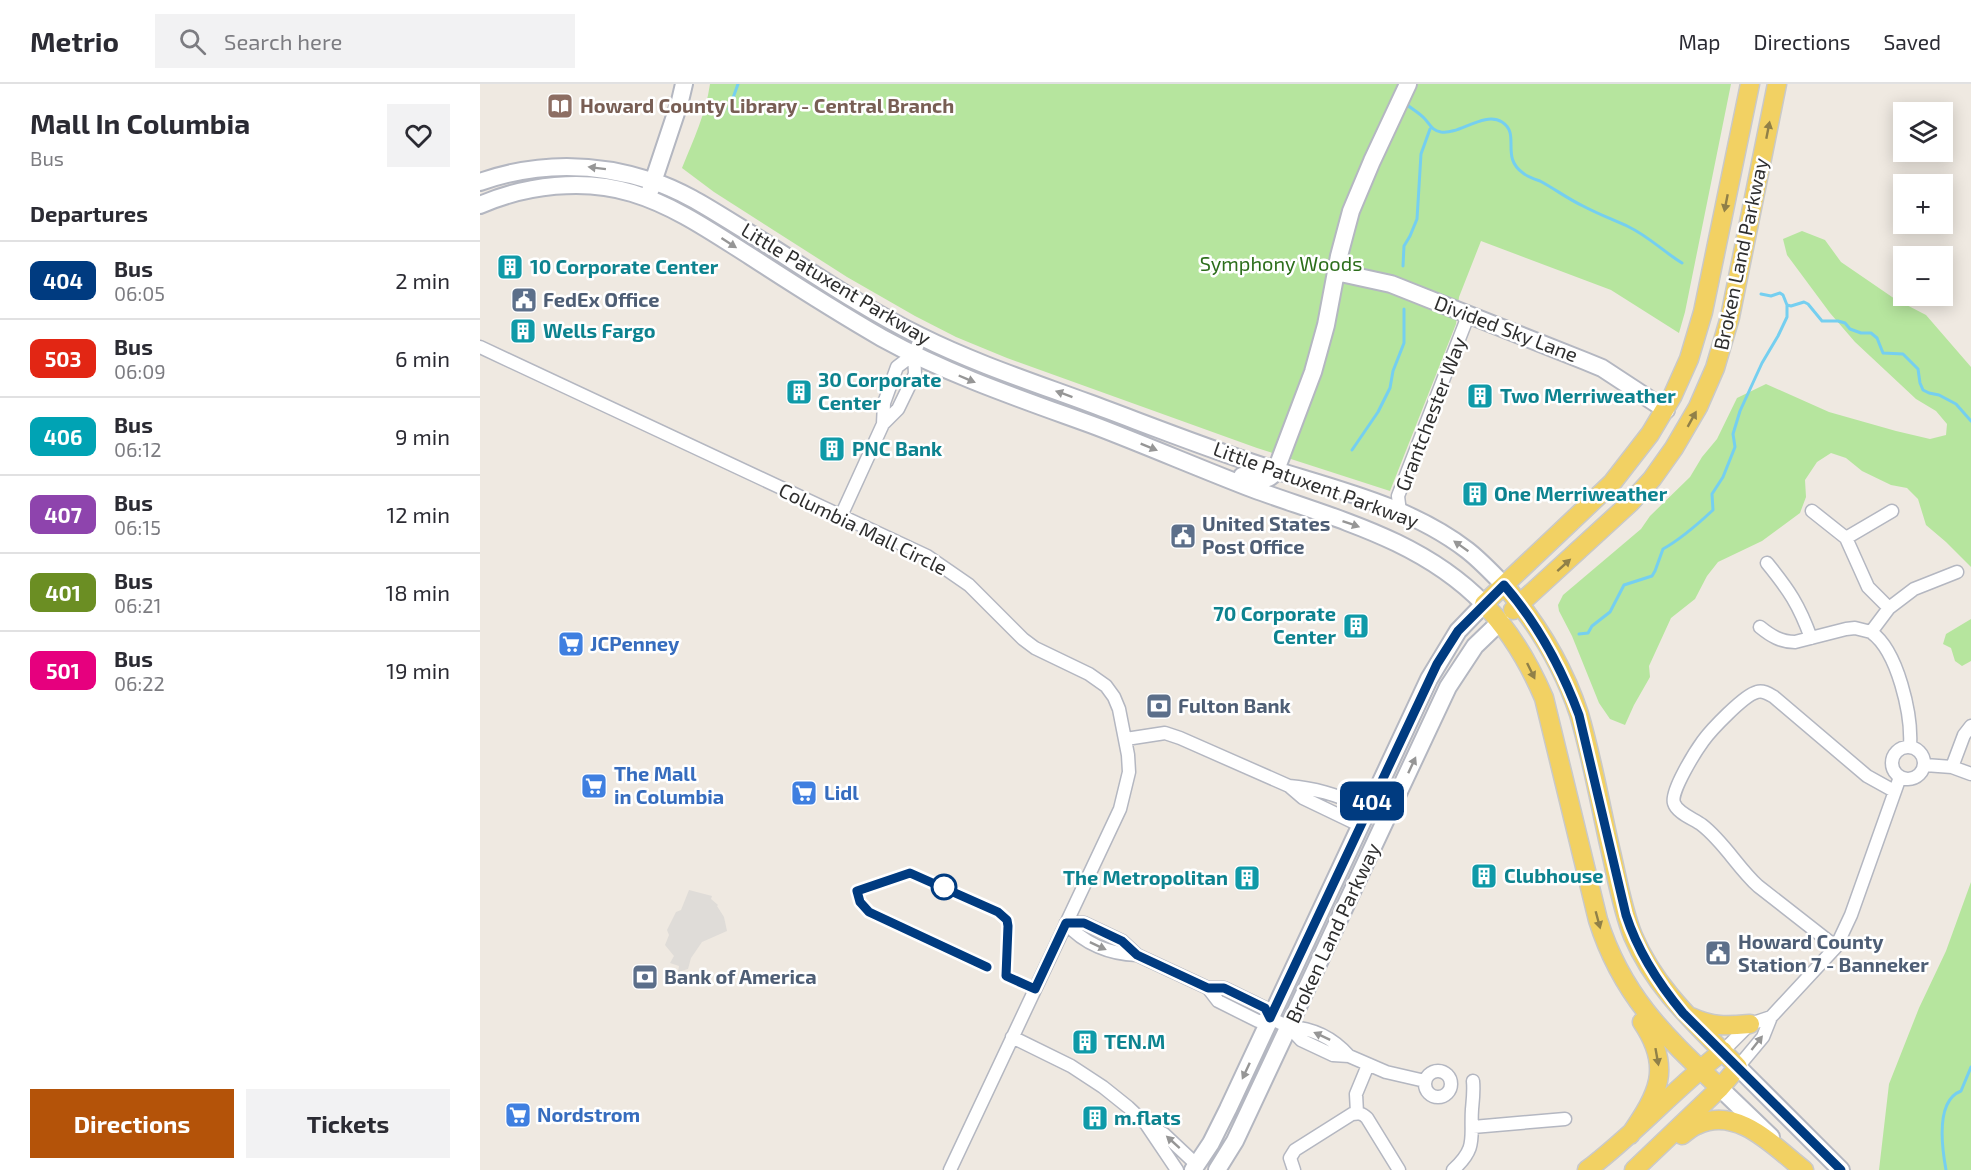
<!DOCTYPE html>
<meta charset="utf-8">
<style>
:root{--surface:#fff;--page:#f2f2f3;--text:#2b2b33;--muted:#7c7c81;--line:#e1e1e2;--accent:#b45309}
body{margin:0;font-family:"Exo 2",sans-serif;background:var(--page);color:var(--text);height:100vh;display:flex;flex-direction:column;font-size:22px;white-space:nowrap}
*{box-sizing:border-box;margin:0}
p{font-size:20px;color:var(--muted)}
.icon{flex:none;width:33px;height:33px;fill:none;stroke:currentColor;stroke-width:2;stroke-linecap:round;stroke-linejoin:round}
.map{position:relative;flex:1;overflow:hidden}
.side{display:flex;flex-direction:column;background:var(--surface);width:480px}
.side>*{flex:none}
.badge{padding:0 12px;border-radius:9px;font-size:21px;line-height:39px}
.fabs{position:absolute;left:1413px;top:18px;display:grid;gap:12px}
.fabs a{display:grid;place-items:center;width:60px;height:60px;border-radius:0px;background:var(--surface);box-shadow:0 3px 15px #0003;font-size:30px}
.map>.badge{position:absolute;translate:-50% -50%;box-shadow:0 0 0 3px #fff}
h2{padding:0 30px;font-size:22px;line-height:54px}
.round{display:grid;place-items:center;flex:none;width:63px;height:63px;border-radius:0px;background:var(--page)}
.summary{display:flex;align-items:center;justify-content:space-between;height:102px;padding:0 30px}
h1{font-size:28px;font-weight:700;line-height:45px}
.primary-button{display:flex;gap:12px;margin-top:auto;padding:12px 30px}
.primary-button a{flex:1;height:69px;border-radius:0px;background:var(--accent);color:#fff;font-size:24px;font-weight:700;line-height:69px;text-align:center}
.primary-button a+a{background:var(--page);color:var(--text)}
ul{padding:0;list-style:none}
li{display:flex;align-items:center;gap:18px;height:78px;padding:0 30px;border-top:2px solid var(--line)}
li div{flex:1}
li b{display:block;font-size:22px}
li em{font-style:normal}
li .badge{min-width:66px;font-weight:700;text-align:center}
header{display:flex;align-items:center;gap:36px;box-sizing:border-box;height:84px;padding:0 30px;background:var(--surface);border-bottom:2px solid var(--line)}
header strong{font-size:28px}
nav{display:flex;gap:33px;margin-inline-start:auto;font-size:21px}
.search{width:420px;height:54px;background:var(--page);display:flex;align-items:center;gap:15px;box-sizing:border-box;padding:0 21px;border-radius:0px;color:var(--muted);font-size:22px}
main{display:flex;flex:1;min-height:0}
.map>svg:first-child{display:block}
</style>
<header>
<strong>Metrio</strong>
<div class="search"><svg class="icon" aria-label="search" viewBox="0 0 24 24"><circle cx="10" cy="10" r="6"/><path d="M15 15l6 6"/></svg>Search here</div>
<nav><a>Map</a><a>Directions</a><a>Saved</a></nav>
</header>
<main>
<section class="side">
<div class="summary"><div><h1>Mall In Columbia</h1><p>Bus</p></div><a class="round"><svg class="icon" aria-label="heart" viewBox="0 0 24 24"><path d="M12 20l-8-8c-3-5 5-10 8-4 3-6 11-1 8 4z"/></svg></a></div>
<h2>Departures</h2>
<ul>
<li><span class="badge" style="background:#003b80;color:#fff">404</span><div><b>Bus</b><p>06:05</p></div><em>2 min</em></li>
<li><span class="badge" style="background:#e22614;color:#fff">503</span><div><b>Bus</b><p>06:09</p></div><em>6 min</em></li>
<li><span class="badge" style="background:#00a3b4;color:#fff">406</span><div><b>Bus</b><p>06:12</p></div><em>9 min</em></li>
<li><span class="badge" style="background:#8e44ad;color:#fff">407</span><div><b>Bus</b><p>06:15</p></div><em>12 min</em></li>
<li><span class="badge" style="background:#6b8e23;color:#fff">401</span><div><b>Bus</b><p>06:21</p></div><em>18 min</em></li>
<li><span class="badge" style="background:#e6007e;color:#fff">501</span><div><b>Bus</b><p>06:22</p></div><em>19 min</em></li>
</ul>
<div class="primary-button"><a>Directions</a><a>Tickets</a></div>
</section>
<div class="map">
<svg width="1491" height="1086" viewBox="0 0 1491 1086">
<rect width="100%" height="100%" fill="#efe9e1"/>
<!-- green -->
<path fill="#b6e59e" d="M230 0H1251L1205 228 1199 249 1131 206 1001 157 979 213 976 240 910 407 777 364 527 274 476 253 435 232 367 193 234 108 202 84C213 57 226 29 230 0Z
M1322 147 1345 156 1361 178 1415 215 1446 231 1491 283V483L1466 458 1446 441 1438 415 1427 404 1411 401 1382 387 1366 374 1351 369 1337 378 1325 396 1326 413 1320 429 1282 457 1238 478 1227 492 1215 515 1191 534 1169 582 1170 593 1154 621 1145 641 1130 635 1119 619 1092 552 1079 527 1078 521 1083 511 1161 445 1170 432 1210 393 1222 373 1237 355 1257 314 1286 300 1349 328 1416 347 1450 355 1466 351 1467 340 1456 327 1436 315 1375 258 1350 229 1307 171 1303 155Z
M1491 535V577L1482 582 1475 577 1471 564 1463 560 1466 550Z
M1491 798V1086H1399L1409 1000 1439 924 1466 867Z"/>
<!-- plaza -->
<path fill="#dfdcd8" d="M209 806 232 812 231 815 238 821 237 822 244 833 247 847 222 858 211 874 208 885 198 888 199 882 190 879 194 872 185 861 189 851 187 846 196 828 201 826Z"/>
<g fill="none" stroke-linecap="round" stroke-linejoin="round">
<!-- stream -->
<path stroke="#75cff0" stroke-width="3" d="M926 20C932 25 939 29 944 34 950 40 951 46 961 48 979 51 1004 27 1022 38 1041 50 1020 73 1043 89 1048 93 1054 95 1060 97 1075 105 1088 115 1103 122 1118 130 1134 136 1149 143 1168 152 1184 168 1202 179
M249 25 258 0
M923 182 924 162 930 152 937 135 941 70 950 45
M1281 210 1291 212 1300 209 1303 211 1307 221 1311 222 1324 218 1328 220 1342 237H1358L1365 239 1370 245 1381 249H1391L1397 254 1403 269 1423 270 1438 285 1440 299 1443 306 1449 309 1459 311 1476 320 1491 337
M872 366 898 328 910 304 913 287 924 259V225
M1099 550 1108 549 1112 542 1130 528 1144 501 1172 492 1175 487 1183 465C1201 455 1218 440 1233 426L1232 410 1243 393 1255 363 1253 350 1260 327 1282 279 1298 252 1307 233V221
M1466 1086C1462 1064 1455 1017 1481 1007L1491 983"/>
<defs>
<path id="street" d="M0 263 447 472 489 501 543 555 555 564 609 590 626 602 634 613 639 625 648 671 649 688 640 725 470 1086
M403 340 404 319 417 283 434 270
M920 428 918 412 988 232
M361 432 403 340 418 325 435 290 434 270 441 253
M1366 454 1412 427
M1287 479C1309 506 1319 521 1331 554
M1409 524 1434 505 1477 488
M1280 543C1291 552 1301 558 1315 558L1366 545 1375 544 1391 548 1409 524 1388 503 1366 454 1332 427
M1391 548C1418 567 1432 631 1430 662
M646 655 685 649 700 654 809 702 823 714 873 738 885 732 880 721C856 711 835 704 809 702
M1412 679a16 16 0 1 1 32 0a16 16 0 1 1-32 0Z
M1445 681 1472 683 1491 690
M1472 683 1484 651 1491 642
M586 839H604L642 857 657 871 728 904H744L785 924 790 934 809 943 821 956 853 971 869 972 906 988 945 997
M586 839C604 860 630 870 657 871
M1356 863 1278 802C1258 784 1244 758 1222 741 1214 735 1197 729 1194 719 1190 708 1215 668 1223 657 1231 646 1264 611 1277 608 1283 606 1289 610 1294 613L1387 692 1414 707
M728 904 738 917 778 937 790 934
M809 943C833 944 853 954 869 972
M532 953 591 982 623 1003 648 1023 666 1040 697 1086
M1243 967 1270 940 1291 933
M1258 983 1283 953 1291 933 1356 863 1371 831 1420 693
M945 1000a13 13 0 1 1 26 0a13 13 0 1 1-26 0Z
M877 1029 876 1010 888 981
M667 1041 684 1050 717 1081
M993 1043 1085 1035
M814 1086 810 1074 815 1066 872 1030C879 1029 882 1029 887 1034L919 1086
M973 1086C998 1063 990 1054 992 1025 993 1015 994 1007 993 997"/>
<path id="secondary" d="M0 98C57 78 114 78 172 97 207 108 239 131 271 150 327 185 381 223 440 252 494 279 552 298 609 319 663 339 718 361 773 379 845 403 926 419 987 466 1000 476 1012 489 1024 501
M170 107 200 17 204 0
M0 121C46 101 104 94 152 109 195 122 232 148 270 172 313 200 357 228 402 254 471 292 544 316 618 343 670 363 721 385 773 405 855 435 941 455 1004 520L978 547 949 595 748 1025 731 1059 713 1086
M856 188 911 200 1105 277 1122 284 1186 326
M762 392C775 395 789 400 796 386L833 288 846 241 859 172 871 127 892 77 928 0
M1258 983 1361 1086
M1240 1004 1291 1053
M737 1086 755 1057 968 603 995 562 1021 537"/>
<path id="primary" d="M1024 501C1057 539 1083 582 1099 630 1112 674 1120 720 1130 764 1137 793 1142 825 1153 852 1176 906 1218 942 1258 983L1240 1004 1154 1086
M1033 526 1151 418 1172 395 1194 364 1218 323 1235 284 1250 233 1297 0
M1211 933C1233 943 1246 942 1270 940
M1240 1004C1184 951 1142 912 1118 836L1064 614C1049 579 1031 548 1004 520L1132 399 1170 350 1192 313 1209 275 1223 228 1270 0
M1150 1051C1178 1010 1193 984 1162 938
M1202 1051C1207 1047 1212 1043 1217 1041 1258 1021 1295 1064 1324 1086
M1107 1086C1155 1050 1195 1004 1243 967"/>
</defs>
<!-- street casing -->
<use href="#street" stroke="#b4b7c1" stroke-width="15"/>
<!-- secondary casing -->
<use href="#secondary" stroke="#b4b7c1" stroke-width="20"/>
<!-- primary casing -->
<use href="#primary" stroke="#c9c9c9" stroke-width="21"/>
<!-- street -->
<use href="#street" stroke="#fff" stroke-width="12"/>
<!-- secondary -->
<use href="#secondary" stroke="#fff" stroke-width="16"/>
<!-- primary -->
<use href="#primary" stroke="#f2d163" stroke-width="18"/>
</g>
<!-- one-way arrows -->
<defs><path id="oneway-solid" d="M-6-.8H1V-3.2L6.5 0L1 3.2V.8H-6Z" transform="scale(1.5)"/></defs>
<g fill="#908048">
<use href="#oneway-solid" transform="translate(1288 46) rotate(-79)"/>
<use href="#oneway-solid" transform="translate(1246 119) rotate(101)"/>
<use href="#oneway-solid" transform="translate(1212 335) rotate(-61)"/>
<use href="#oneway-solid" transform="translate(1084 481) rotate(-42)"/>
<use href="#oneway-solid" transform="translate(1051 587) rotate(64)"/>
<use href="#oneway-solid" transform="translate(1118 836) rotate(75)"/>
<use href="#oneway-solid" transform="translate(1177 973) rotate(80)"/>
</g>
<g fill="#969696">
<use href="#oneway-solid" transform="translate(117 84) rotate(-173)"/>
<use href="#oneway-solid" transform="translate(249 159) rotate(33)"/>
<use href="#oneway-solid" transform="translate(487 295) rotate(23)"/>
<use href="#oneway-solid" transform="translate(584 310) rotate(-160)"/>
<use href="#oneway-solid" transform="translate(669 363) rotate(22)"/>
<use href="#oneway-solid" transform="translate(871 440) rotate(19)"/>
<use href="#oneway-solid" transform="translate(981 462) rotate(-145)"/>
<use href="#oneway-solid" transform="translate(932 681) rotate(-65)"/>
<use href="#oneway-solid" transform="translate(618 862) rotate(25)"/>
<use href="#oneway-solid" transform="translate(842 952) rotate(-155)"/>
<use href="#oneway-solid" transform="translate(1277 959) rotate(-52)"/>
<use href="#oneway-solid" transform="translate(766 987) rotate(115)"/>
<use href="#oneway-solid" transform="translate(693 1058) rotate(-138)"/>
</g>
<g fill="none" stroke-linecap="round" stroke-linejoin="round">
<defs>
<path id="line" d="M507 883 389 828 380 818 377 807 430 789 518 828 527 836 528 842 526 892 555 905 586 839H604L642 857 657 871 728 904H744L785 924 790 934 957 580 978 547 1024 501C1058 540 1081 583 1099 631L1146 831C1158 868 1178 899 1203 929L1361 1086"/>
</defs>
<!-- line casing -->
<use href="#line" stroke="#fff" stroke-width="14"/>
<!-- line -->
<use href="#line" stroke="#003b80" stroke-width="9"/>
</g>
<!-- icons -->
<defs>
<symbol id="library-square" viewBox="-11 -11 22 22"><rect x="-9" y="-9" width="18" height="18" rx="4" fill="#8d6e63" stroke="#fff"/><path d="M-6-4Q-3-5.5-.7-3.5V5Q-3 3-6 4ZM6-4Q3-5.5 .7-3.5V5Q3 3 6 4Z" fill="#fff"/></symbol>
<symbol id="building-square" viewBox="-11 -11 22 22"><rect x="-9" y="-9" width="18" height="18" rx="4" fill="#0f9aa8" stroke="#fff"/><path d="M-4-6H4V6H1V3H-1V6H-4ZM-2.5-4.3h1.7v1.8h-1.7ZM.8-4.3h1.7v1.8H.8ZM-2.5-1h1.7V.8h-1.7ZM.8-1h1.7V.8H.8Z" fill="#fff"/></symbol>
<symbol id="civic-square" viewBox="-11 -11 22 22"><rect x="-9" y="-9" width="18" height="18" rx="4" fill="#5c6f8a" stroke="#fff"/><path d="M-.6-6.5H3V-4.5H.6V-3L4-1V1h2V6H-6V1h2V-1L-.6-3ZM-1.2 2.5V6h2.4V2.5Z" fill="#fff"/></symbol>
<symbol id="supermarket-square" viewBox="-11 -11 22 22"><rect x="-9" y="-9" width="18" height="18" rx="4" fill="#3f7fe0" stroke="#fff"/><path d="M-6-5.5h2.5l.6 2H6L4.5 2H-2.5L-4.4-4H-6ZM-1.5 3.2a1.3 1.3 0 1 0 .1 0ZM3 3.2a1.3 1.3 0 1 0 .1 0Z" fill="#fff"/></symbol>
<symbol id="bank-square" viewBox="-11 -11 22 22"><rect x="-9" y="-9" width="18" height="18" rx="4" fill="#5c6f8a" stroke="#fff"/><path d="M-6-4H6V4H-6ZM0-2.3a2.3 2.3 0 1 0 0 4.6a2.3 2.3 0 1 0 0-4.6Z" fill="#fff"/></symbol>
</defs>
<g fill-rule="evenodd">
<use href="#library-square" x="65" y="7" width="30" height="30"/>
<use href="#building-square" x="15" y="168" width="30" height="30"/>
<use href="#civic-square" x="29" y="201" width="30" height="30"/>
<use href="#building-square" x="28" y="232" width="30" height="30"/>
<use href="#building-square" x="304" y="293" width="30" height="30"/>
<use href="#building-square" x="985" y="297" width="30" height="30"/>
<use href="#building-square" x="337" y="350" width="30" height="30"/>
<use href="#building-square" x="980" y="395" width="30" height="30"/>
<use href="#civic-square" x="688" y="437" width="30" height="30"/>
<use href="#building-square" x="861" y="527" width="30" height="30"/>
<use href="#supermarket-square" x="76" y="545" width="30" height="30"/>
<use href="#bank-square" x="664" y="607" width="30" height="30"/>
<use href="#supermarket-square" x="99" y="687" width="30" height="30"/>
<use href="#supermarket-square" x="309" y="694" width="30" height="30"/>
<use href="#building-square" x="989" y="777" width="30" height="30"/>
<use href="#building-square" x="752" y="779" width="30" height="30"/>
<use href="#civic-square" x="1223" y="854" width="30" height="30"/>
<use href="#bank-square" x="150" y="878" width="30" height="30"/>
<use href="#building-square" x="590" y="943" width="30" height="30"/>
<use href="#supermarket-square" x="23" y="1016" width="30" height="30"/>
<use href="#building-square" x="600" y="1019" width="30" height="30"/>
</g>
<!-- markers -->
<circle fill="#fff" stroke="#003b80" stroke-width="3" cx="464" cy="803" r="12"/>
<g text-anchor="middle" stroke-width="5" stroke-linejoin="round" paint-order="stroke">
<!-- education labels -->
<g font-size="20" font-weight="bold" fill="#785e54" stroke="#fff" text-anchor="start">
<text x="100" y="29">Howard County Library - Central Branch</text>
</g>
<!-- street labels -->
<g font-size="20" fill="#2e2e2e" stroke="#fff">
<text transform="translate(1261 170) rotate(-78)" y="7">Broken Land Parkway</text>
<text transform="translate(356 200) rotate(31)" y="7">Little Patuxent Parkway</text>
<text transform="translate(1026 245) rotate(21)" y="7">Divided Sky Lane</text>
<text transform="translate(951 330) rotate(-69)" y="7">Grantchester Way</text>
<text transform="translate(836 401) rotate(20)" y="7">Little Patuxent Parkway</text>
<text transform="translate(383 445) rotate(26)" y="7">Columbia Mall Circle</text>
<text transform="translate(853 849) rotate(-65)" y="7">Broken Land Parkway</text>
</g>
<!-- park labels -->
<g font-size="20" fill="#2c6e1b" stroke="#fff">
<text x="801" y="187">Symphony Woods</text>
</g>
<!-- culture labels -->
<g font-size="20" font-weight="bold" fill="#0d838f" stroke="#fff" text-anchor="start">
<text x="50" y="190">10 Corporate Center</text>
<text x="63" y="254">Wells Fargo</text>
<text x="338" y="303">30 Corporate<tspan x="338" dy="23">Center</tspan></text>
<text x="1020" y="319">Two Merriweather</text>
<text x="372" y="372">PNC Bank</text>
<text x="1014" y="417">One Merriweather</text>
<text x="856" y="537" text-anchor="end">70 Corporate<tspan x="856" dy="23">Center</tspan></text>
<text x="1024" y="799">Clubhouse</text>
<text x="748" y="801" text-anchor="end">The Metropolitan</text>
<text x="624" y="965">TEN.M</text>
<text x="634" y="1041">m.flats</text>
</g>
<!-- service labels -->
<g font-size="20" font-weight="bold" fill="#4e5e75" stroke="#fff" text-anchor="start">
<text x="63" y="223">FedEx Office</text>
<text x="722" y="447">United States<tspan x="722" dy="23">Post Office</tspan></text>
<text x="698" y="629">Fulton Bank</text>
<text x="1258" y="865">Howard County<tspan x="1258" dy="23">Station 7 - Banneker</tspan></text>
<text x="184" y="900">Bank of America</text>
</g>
<!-- shop labels -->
<g font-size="20" font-weight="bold" fill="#366cbe" stroke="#fff" text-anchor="start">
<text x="110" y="567">JCPenney</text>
<text x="134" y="697">The Mall<tspan x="134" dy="23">in Columbia</tspan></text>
<text x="344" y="716">Lidl</text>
<text x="57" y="1038">Nordstrom</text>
</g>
</g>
</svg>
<div class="fabs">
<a><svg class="icon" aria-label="layers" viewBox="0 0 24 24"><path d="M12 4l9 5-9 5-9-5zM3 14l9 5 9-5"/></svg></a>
<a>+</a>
<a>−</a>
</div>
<b class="badge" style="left:892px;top:717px;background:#003b80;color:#fff">404</b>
</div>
</main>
